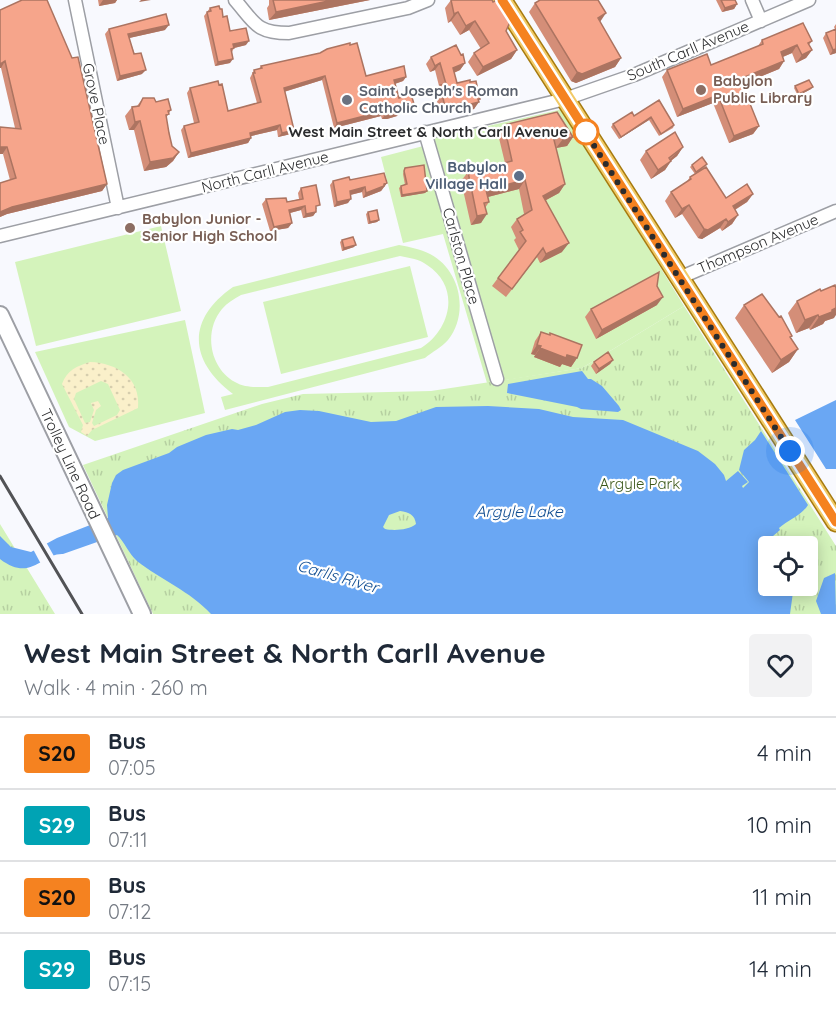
<!DOCTYPE html>
<meta charset="utf-8">
<style>
:root{--surface:#fff;--page:#f2f2f3;--text:#1f2937;--muted:#747a83;--line:#e0e1e3}
body{margin:0;font-family:Quicksand,sans-serif;background:var(--page);color:var(--text);height:100vh;display:flex;flex-direction:column;font-size:22px;white-space:nowrap}
*{box-sizing:border-box;margin:0}
p{font-size:20px;color:var(--muted)}
.icon{flex:none;width:33px;height:33px;fill:none;stroke:currentColor;stroke-width:2;stroke-linecap:round;stroke-linejoin:round}
.map{position:relative;height:614px;overflow:hidden}
.sheet{display:flex;flex-direction:column;background:var(--surface);flex:1}
.sheet>*{flex:none}
.badge{padding:0 12px;border-radius:4px;font-size:21px;line-height:39px}
.buttons{position:absolute;left:758px;top:536px;display:grid;gap:12px}
.buttons a{display:grid;place-items:center;width:60px;height:60px;border-radius:6px;background:var(--surface);box-shadow:0 3px 15px #0003;font-size:30px}
.you{position:absolute;width:30px;height:30px;margin:-15px;border:4px solid #fff;border-radius:50%;background:#1a73e8;box-shadow:0 0 0 9px #1a73e833}
.map>.badge{position:absolute;translate:-50% -50%;box-shadow:0 0 0 3px #fff}
.round{display:grid;place-items:center;flex:none;width:63px;height:63px;border-radius:6px;background:var(--page)}
.head{display:flex;align-items:center;justify-content:space-between;height:102px;padding:0 24px}
h1{font-size:28px;font-weight:700;line-height:45px}
ul{padding:0;list-style:none}
li{display:flex;align-items:center;gap:18px;height:72px;padding:0 24px;border-top:2px solid var(--line)}
li div{flex:1}
li b{display:block;font-size:22px}
li em{font-style:normal}
li .badge{min-width:66px;font-weight:700;text-align:center}
.map>svg:first-child{display:block}
</style>
<div class="map">
<svg width="836" height="614" viewBox="0 0 836 614">
<defs>
<pattern id="sand-dots" width="8" height="8" patternUnits="userSpaceOnUse" patternTransform="scale(1.5)"><rect width="8" height="8" fill="#faf0ca"/><path d="M2 2h.1M6 6h.1" fill="none" stroke="#d6ceae" stroke-width="1.8" stroke-linecap="round"/></pattern>
<pattern id="park-tufts" width="24" height="20" patternUnits="userSpaceOnUse" patternTransform="scale(1.5)"><rect width="24" height="20" fill="#d4f3bb"/><path d="M3 7l-1-3M5 7V3M7 7l1-3M15 17l-1-3M17 17v-4M19 17l1-3" fill="none" stroke="#b6d0a1"/></pattern>
</defs>
<rect width="100%" height="100%" fill="#f8f9fe"/>
<!-- green -->
<path fill="#d4f3bb" fill-rule="evenodd" d="M563 109 684 306 582 368 487 383 443 234 403 243 381 157 431 144 430 139Z
M161 226 181 311 36 346 15 262Z
M399 245C410 247 420 249 430 254 461 270 469 314 448 340 442 347 432 352 425 358L225 410 221 397 233 394C188 360 187 319 233 287ZM400 256C410 258 419 259 427 265 461 287 451 329 421 348L268 387C257 387 245 388 235 382 210 368 203 332 222 309 227 303 234 299 241 295Z
M410 266 428 337 281 374 263 302Z
M185 320 205 413 95 441 69 427 35 352Z"/>
<!-- sand -->
<path fill="url(#sand-dots)" fill-rule="evenodd" d="M90 362C117 363 141 378 138 408L92 430 87 436 81 432 83 425 62 384C67 370 77 366 90 362ZM101 381 108 384 120 410 117 415 94 426 92 423 96 410 101 406 98 401 91 403 94 410 90 422 85 423 74 399 76 393Z"/>
<!-- park -->
<path fill="url(#park-tufts)" fill-rule="evenodd" d="M684 306 836 546V614H153L83 465 262 404 303 394 431 391 582 368ZM768 546H807V585H768Z
M0 524 55 614H0Z"/>
<!-- water -->
<path fill="#6aa7f3" fill-rule="evenodd" d="M582 371 588 379H591L602 386 619 406 621 410 618 412 581 409 577 407 507 393 508 384Z
M836 400V469H826L795 420Z
M488 406 539 409 573 417 623 420 698 451 715 464 724 475 726 481 738 471 748 482 742 486 743 488 749 482 739 470 744 450 755 440 761 431 808 505C801 516 788 520 779 528L780 530 773 536 780 546H768V585H794L790 614H211C190 591 161 580 137 561 128 553 125 542 117 535L63 554C42 553 31 583 0 559V536L11 547 31 552 57 538 108 518 107 505 112 483 116 475 123 470 169 453 177 447 206 435 232 429 238 430 256 425 285 412 300 410 319 411 371 422 396 421 436 407ZM400 511C409 512 415 515 416 524 409 530 394 531 385 529L383 527 389 515Z
M835 573 836 614H821L816 601 824 578Z"/>
<!-- pier -->
<path fill="#f8f9fe" d="M46 542 55 558 42 566 33 549Z"/>
<g fill="none" stroke-linecap="round" stroke-linejoin="round">
<defs>
<path id="minor" d="M75 0 118 208
M235 0C255 23 256 33 289 33L408 8 428 0
M752 0 761 21
M425 132 497 379
M0 236 565 99 634 75 809 0
M679 278 836 211"/>
<path id="secondary" d="M0 315 142 614"/>
<path id="primary" d="M502 0 836 522"/>
</defs>
<!-- minor casing -->
<use href="#minor" stroke="#9d9fa5" stroke-width="15"/>
<!-- secondary casing -->
<use href="#secondary" stroke="#9d9fa5" stroke-width="20"/>
<!-- primary casing -->
<use href="#primary" stroke="#a67b10" stroke-width="21"/>
<!-- minor -->
<use href="#minor" stroke="#fff" stroke-width="12"/>
<!-- secondary -->
<use href="#secondary" stroke="#fff" stroke-width="16"/>
<!-- primary -->
<use href="#primary" stroke="#f2ca66" stroke-width="18"/>
<!-- rail -->
<path stroke="#525356" stroke-width="3" d="M0 476 82 614"/>
</g>
<!-- wall -->
<path fill="#d48e78" d="M98 0H117L115 3 99 6Z
M269 0H370L269 20 267 8 269 5Z
M451 0H492L506 31 517 50 511 59 477 76 468 62 474 53 481 49 469 30 460 35 451 21 448 23 445 8Z
M716 0H735L737 4 734 9 722 12Z
M535 3 600 22 621 58 615 67 576 83 571 81 529 12Z
M210 8 220 9 230 31 246 45 234 48 232 52 230 63 215 66 204 16Z
M0 10 107 184 102 191 7 214 0 217V183L10 180 3 154 15 128 1 68H0Z
M836 24V53L830 55 823 38 826 33 835 29 834 27Z
M109 29 165 30 129 38 142 74 117 81 105 34Z
M762 40 812 41 809 45 812 50 806 58 796 63 792 53 783 57 784 61 779 69 742 84 759 126 753 134 729 143 713 103 677 117 662 77 667 70 711 65 758 46Z
M461 55 465 63 460 70 454 73 457 83 479 100 474 109 462 112 460 109 440 114 435 92 439 86 435 70 430 72 426 64 431 57Z
M261 66 366 76 406 77 403 81 395 84 399 98 410 108 400 111 397 116 387 119H382L381 116 334 128 322 80 284 92 291 134 278 137 277 130 251 136V138L248 143 188 158 181 130 184 126 194 123 187 93 190 88 228 111 257 103 250 78 254 70 259 69Z
M795 86 811 89 798 96 794 88Z
M143 98 156 102 171 110 166 118 169 133 172 146 179 152 173 161 166 167 144 171 134 130H129L125 116 132 107 137 106Z
M659 100 674 125 673 128 659 136 649 120 619 139 611 127 613 124 634 116Z
M557 112 573 137 567 146 556 148 565 184 559 193 546 200 562 252 540 263 537 257 506 297 492 286 519 250 514 240 516 238 511 227 517 219 524 214 519 189 488 197 489 202 485 208 481 223 471 225 461 181 468 172 505 163 498 134 504 125Z
M683 147 677 156 671 161 665 170 651 179 640 160 646 151Z
M707 164 706 166 695 174 690 167 692 165Z
M405 168 427 191 425 193 401 197 399 188 401 186 405 185 403 174Z
M690 177 726 198 753 194 747 202 735 210 738 215 732 224 722 231 720 228 702 239 698 238 682 214 675 218 665 201 671 192 686 183Z
M350 180 387 183 381 191 363 198 362 192 350 195 348 203 334 207 330 185 333 181Z
M301 188 317 209H316V212L313 216 303 218 301 210 290 213 292 223 288 228 270 231 262 204 266 199 287 202 299 199 298 193Z
M368 212 379 220 377 222 368 224 366 214Z
M342 240 354 247 342 251 340 242Z
M657 286V305L596 339 585 317 591 309Z
M797 301 834 318 825 321 823 324 810 330 809 328 796 333 788 313Z
M744 305 791 338 798 349 789 362 772 373 735 318Z
M541 332 549 335 550 333 577 358 571 367 562 364 560 367 534 357 535 355 531 354 535 341Z
M613 360 610 364 596 374 591 366 594 362Z"/>
<!-- shaded-wall -->
<path fill="#ac7461" d="M103 0H117L115 3 99 6Z
M141 0H151L139 2Z
M333 0H370L269 20 276 12Z
M737 4 734 9 722 12 725 8Z
M458 12 451 21 448 23 454 14Z
M606 13 600 22 598 18Z
M475 21 469 30 460 35 466 26Z
M169 25 165 30 125 39 128 34Z
M249 41 246 45 230 49 233 44Z
M797 45 792 53 775 60 781 52Z
M836 49V53L830 55 833 50Z
M517 50 511 59 477 76 483 67Z
M812 50 806 58 796 63 802 55Z
M621 58 615 67 576 83 571 81 577 72Z
M233 59 230 63 215 66 218 62Z
M5 61 1 68H0V64Z
M784 61 779 69 735 87 740 79Z
M440 63 435 70 430 72 435 66Z
M465 63 460 70 448 75 453 68Z
M146 70 142 74 117 81 120 76Z
M325 76 322 80 280 93 284 88Z
M406 77 403 81 391 85 394 80Z
M813 87 811 89 798 96 799 94Z
M718 95 713 103 677 117 683 109Z
M478 99H480L477 103 479 102 474 109 462 112 467 105Z
M465 102 460 109 440 114 445 107Z
M414 104 410 108 396 112 399 107Z
M384 111 381 116 334 128 337 123Z
M400 111 397 116 387 119H382L385 115Z
M651 117 649 120 619 139 621 137Z
M140 121 134 130H129L135 122Z
M280 125 277 130 247 137 250 133Z
M759 126 753 134 729 143 734 136Z
M294 130 291 134 278 137 282 133Z
M560 133 554 142 553 136Z
M573 137 567 146 556 148 563 139Z
M251 138 248 143 188 158 191 153Z
M0 147H7L3 154H0Z
M683 147 677 156 669 162 671 161 665 170 651 179 658 170Z
M179 152 173 161 166 167 144 171 150 162Z
M525 180 519 189 480 199 486 190Z
M387 183 381 191 363 198 366 193Z
M107 184 102 191 7 214 0 217V212L12 207Z
M565 184 559 193 537 205 543 196Z
M365 187 362 192 346 196 350 191Z
M427 191 425 193 401 197 402 195Z
M753 194 747 202 726 215 733 206Z
M351 199 348 203 334 207 337 202Z
M689 205 682 214 675 218 682 209Z
M305 206 301 210 286 214 289 210Z
M316 212 313 216 303 218 306 214Z
M487 214 481 223 471 225 477 216Z
M738 215 732 224 722 231 728 222Z
M726 219 720 228 702 239 698 238 704 229Z
M379 220 377 222 368 224 370 222Z
M292 223 288 228 270 231 274 227Z
M569 243 562 252 540 263 546 254Z
M356 245 354 247 342 251 344 248Z
M663 297 657 305 596 339 602 330Z
M836 308V315L834 318 825 321 823 324 810 330 819 317Z
M818 315 809 328 796 333 805 320Z
M537 345 541 346 535 355 531 354Z
M540 348 567 355 577 358 571 367 562 364 560 367 534 357Z
M798 349 789 362 772 373 781 360Z
M613 360 610 364 596 374 599 369Z"/>
<!-- building -->
<path fill="#f6a58b" stroke="#ac7461" stroke-width="1.5" d="M22 0H47L72 58 78 57 107 184 12 207 0 212V183L16 178 7 147H0V127L21 129 5 61 0 64V10Z
M273 0H333L276 12Z
M451 0H492L493 2 497 0 510 22 506 31 517 50 483 67 474 53 489 43 475 21 466 26 458 12 454 14Z
M540 0H598L606 13 598 18 621 58 582 74 577 72 535 3Z
M721 0H735L737 4 725 8Z
M219 6 220 9H222L223 17 227 16 230 31 246 28 249 41 233 44 234 48 231 49 233 59 218 62 207 12 211 11 210 8Z
M166 14 169 25 128 34 134 54 141 53 146 70 120 76 109 29Z
M803 23 812 41 808 43 812 50 802 55 797 45 781 52 784 61 740 79 759 126 734 136 718 95 683 109 667 70 707 54 711 65 763 44 762 40Z
M836 29V49L833 50 826 33Z
M350 43V45L357 43 366 76 404 66 406 77 394 80 399 98 411 94 414 104 399 107 400 111 390 115H385L384 111 337 123 325 76 284 88 294 130 282 133 280 125 250 133 251 138 191 153 184 126 199 122 190 88 218 81 219 85 222 84 228 111 261 102 253 73H255L254 70 262 68 261 66 320 53 327 49Z
M456 45 461 55 463 54 465 63 453 68 457 83 470 80V82L476 81 480 99H478L479 102 467 105 465 102 445 107 440 85 446 84 440 63 435 66 431 57Z
M809 80 813 87 799 94 795 86Z
M143 98H154L156 102 168 99 171 110 168 111 169 114 166 115 169 133 172 146 179 152 173 158 150 162 140 121 135 122 132 107 139 106Z
M659 100 674 125 661 134 651 117 621 137 613 124 632 112 634 116Z
M557 112 573 137 563 139 560 133 553 136 565 184 543 196 569 243 546 254 543 248 512 289 498 278 526 241 520 232 523 230 517 219 532 210 525 180 486 190 489 202 484 203 487 214 477 216 468 172 512 161 504 125Z
M675 132 683 147 669 158 671 161 658 170 646 151Z
M702 157 707 164 696 172 692 165Z
M424 165 427 191 402 195 401 186 407 184 404 171 405 168Z
M706 167 726 198 747 184 753 194 733 206 738 215 728 222 726 219 708 230 704 229 689 205 682 209 671 192 691 179 690 177Z
M384 173 387 183 384 184V186L366 193 365 187 350 191 351 199 337 202 333 181 349 177 350 180Z
M316 185 320 205 316 206V212L306 214 305 206 289 210 292 223 274 227 266 199 286 198 287 202 303 199 301 188Z
M377 210 379 220 370 222 368 212Z
M353 237 356 245 344 248 342 240Z
M659 272 657 286 663 297 602 330 591 309Z
M835 285 836 288V308L832 310V312L819 317 818 315 805 320 797 301 820 289 821 291Z
M762 294 779 317 781 316 792 336 790 337 798 349 781 360 744 305Z
M541 332 550 335V333L582 345 577 358 567 355 566 358 540 348 541 346 537 345Z
M608 352 613 360 599 369 594 362Z"/>
<g fill="none" stroke-linecap="round" stroke-linejoin="round">
<defs>
<path id="line" d="M502 0 836 522"/>
</defs>
<!-- line casing -->
<use href="#line" stroke="#fff" stroke-width="14"/>
<!-- line -->
<use href="#line" stroke="#f58220" stroke-width="9"/>
<!-- walk -->
<path stroke="#2b2c2e" stroke-width="6" stroke-dasharray="0 10.8" d="M586 132 584 130 790 451"/>
</g>
<!-- markers -->
<g fill="#8d6e63" stroke="#fff" stroke-width="2">
<circle cx="701" cy="90" r="6"/>
<circle cx="130" cy="228" r="6"/>
</g>
<circle fill="#6b7280" stroke="#fff" stroke-width="2" cx="347" cy="100" r="6"/>
<circle fill="#fff" stroke="#f58220" stroke-width="3" cx="586" cy="132" r="12"/>
<circle fill="#5c6f8a" stroke="#fff" stroke-width="2" cx="519" cy="176" r="6"/>
<g text-anchor="middle" stroke-width="4.5" stroke-linejoin="round" paint-order="stroke">
<!-- street labels -->
<g font-size="15" fill="#2b2c2e" stroke="#fff">
<text transform="translate(688 51) rotate(-23)" y="5">South Carll Avenue</text>
<text transform="translate(96 104) rotate(78)" y="5">Grove Place</text>
<text transform="translate(265 172) rotate(-14)" y="5">North Carll Avenue</text>
<text transform="translate(758 244) rotate(-23)" y="5">Thompson Avenue</text>
<text transform="translate(461 256) rotate(74)" y="5">Carlston Place</text>
<text transform="translate(70 464) rotate(65)" y="5">Trolley Line Road</text>
</g>
<!-- education labels -->
<g font-size="15" font-weight="bold" fill="#785e54" stroke="#fff" text-anchor="start">
<text x="713" y="86">Babylon<tspan x="713" dy="17">Public Library</tspan></text>
<text x="142" y="224">Babylon Junior -<tspan x="142" dy="17">Senior High School</tspan></text>
</g>
<!-- worship labels -->
<g font-size="15" font-weight="bold" fill="#5b616d" stroke="#fff" text-anchor="start">
<text x="359" y="96">Saint Joseph's Roman<tspan x="359" dy="17">Catholic Church</tspan></text>
</g>
<!-- stop labels -->
<g font-size="15" font-weight="bold" fill="#2b2c2e" stroke="#fff" text-anchor="end">
<text x="568" y="137">West Main Street &amp; North Carll Avenue</text>
</g>
<!-- service labels -->
<g font-size="15" font-weight="bold" fill="#4e5e75" stroke="#fff" text-anchor="end">
<text x="507" y="172">Babylon<tspan x="507" dy="17">Village Hall</tspan></text>
</g>
<!-- park labels -->
<g font-size="15" fill="#3b581a" stroke="#fff">
<text x="640" y="489">Argyle Park</text>
</g>
<!-- water labels -->
<g font-size="16" font-style="italic" fill="#114e92" stroke="#fff">
<text x="519" y="517">Argyle Lake</text>
<text transform="translate(338 576) rotate(16)" y="6">Carlls River</text>
</g>
</g>
</svg>
<div class="buttons">
<a><svg class="icon" aria-label="locate" viewBox="0 0 24 24"><circle cx="12" cy="12" r="6"/><path d="M12 2v4M12 18v4M2 12h4M18 12h4"/></svg></a>
</div>
<div class="you" style="left:790px;top:451px"></div>
</div>
<section class="sheet">
<div class="head"><div><h1>West Main Street &amp; North Carll Avenue</h1><p>Walk · 4 min · 260 m</p></div><a class="round"><svg class="icon" aria-label="heart" viewBox="0 0 24 24"><path d="M12 20l-8-8c-3-5 5-10 8-4 3-6 11-1 8 4z"/></svg></a></div>
<ul>
<li><span class="badge" style="background:#f58220;color:#111">S20</span><div><b>Bus</b><p>07:05</p></div><em>4 min</em></li>
<li><span class="badge" style="background:#00a3b4;color:#fff">S29</span><div><b>Bus</b><p>07:11</p></div><em>10 min</em></li>
<li><span class="badge" style="background:#f58220;color:#111">S20</span><div><b>Bus</b><p>07:12</p></div><em>11 min</em></li>
<li><span class="badge" style="background:#00a3b4;color:#fff">S29</span><div><b>Bus</b><p>07:15</p></div><em>14 min</em></li>
</ul>
</section>
